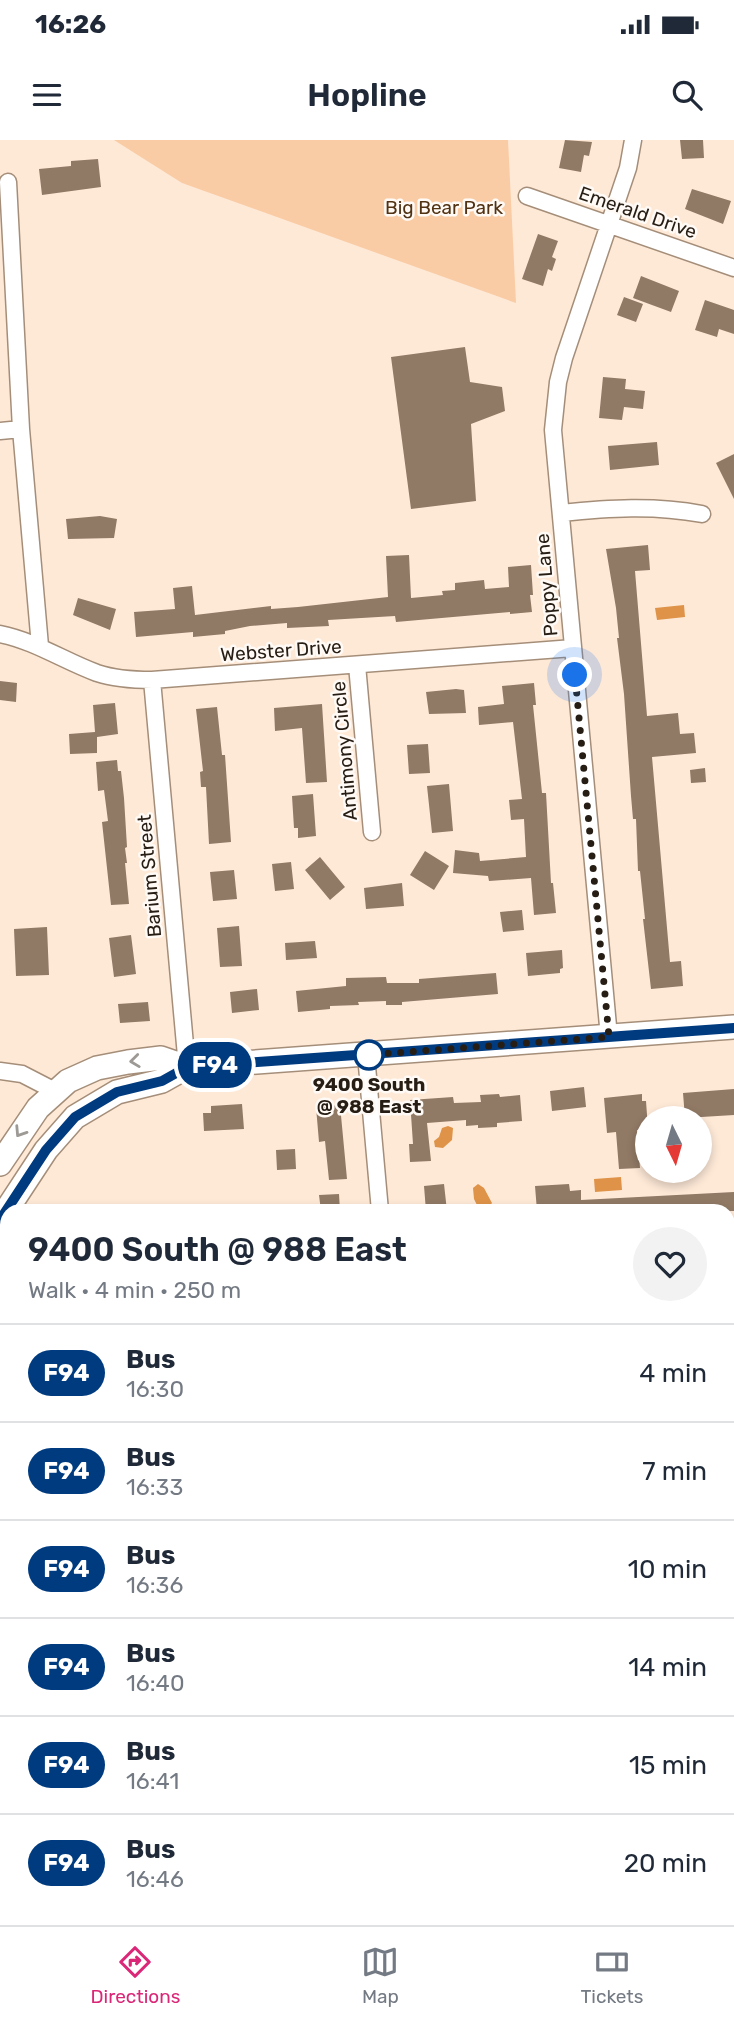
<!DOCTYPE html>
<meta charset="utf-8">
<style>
:root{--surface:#fff;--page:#f2f2f3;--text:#1f2937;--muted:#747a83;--line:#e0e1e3;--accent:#db2777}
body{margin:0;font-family:Rubik,sans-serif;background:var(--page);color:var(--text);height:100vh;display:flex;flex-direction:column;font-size:26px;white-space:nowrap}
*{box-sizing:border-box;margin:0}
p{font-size:23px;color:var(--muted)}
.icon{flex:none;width:38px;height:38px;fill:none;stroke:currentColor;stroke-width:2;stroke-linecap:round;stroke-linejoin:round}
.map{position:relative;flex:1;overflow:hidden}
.drawer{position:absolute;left:0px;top:1064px;width:735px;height:721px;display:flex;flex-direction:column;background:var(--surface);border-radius:21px 21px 0 0;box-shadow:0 4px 10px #0003}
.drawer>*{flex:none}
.badge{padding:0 14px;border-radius:23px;font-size:24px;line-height:46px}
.needle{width:46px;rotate:175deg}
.fabs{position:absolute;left:635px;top:966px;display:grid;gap:14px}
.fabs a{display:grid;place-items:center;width:77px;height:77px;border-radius:50%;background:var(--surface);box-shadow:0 4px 10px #0003;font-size:35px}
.you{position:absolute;width:35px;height:35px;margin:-18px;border:5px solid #fff;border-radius:50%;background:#1a73e8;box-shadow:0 0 0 10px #1a73e833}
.map>.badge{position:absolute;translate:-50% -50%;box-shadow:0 0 0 4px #fff}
.round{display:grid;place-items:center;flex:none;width:74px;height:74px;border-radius:37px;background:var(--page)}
.overview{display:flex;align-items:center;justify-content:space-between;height:119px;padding:0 28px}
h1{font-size:33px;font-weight:600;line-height:52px}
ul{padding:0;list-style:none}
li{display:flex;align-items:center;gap:21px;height:98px;padding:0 28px;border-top:2px solid var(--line)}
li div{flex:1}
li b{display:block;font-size:26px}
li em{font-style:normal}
li .badge{min-width:77px;font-weight:700;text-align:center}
.status{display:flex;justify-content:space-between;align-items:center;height:49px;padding:0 35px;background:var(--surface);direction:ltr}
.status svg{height:19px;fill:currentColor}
header{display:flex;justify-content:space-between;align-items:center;height:91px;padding:0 28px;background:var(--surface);font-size:32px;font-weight:600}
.tab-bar{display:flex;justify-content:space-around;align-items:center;height:98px;border-top:2px solid var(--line);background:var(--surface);font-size:19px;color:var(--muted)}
.tab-bar a{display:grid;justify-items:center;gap:4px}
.tab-bar .active{color:var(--accent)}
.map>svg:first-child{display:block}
</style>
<div class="status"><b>16:26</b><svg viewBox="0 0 49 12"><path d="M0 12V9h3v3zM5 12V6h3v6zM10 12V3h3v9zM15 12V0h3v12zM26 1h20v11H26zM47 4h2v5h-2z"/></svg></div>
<header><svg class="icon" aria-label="menu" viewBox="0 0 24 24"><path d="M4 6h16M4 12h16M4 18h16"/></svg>Hopline<svg class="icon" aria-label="search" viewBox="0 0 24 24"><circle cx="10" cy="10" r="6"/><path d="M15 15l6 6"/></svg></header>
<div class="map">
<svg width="734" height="1785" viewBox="0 0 734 1785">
<rect width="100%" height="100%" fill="#fee9d7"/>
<!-- green -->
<path fill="#f9cca5" d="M114 0H508L516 163 182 43Z"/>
<!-- water -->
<path fill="#de9348" d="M684 465 685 477 657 480 655 468Z
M448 986 453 988 452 1000 443 1008 435 1007 434 1001 439 997 442 988Z
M621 1037 622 1050 595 1052 594 1039Z
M478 1044 484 1048 492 1063 486 1071 479 1069 474 1059 473 1048Z"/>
<!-- building -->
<path fill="#907965" d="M565 0 592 2 589 16 584 15 581 32 559 28Z
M680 0H703L704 18 682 19Z
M98 19 101 47 42 55 39 29 71 26V21Z
M692 49 731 61 723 84 685 69Z
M538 94 558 101 552 117 556 119 552 131 548 129 543 146 522 139Z
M641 136 679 151 671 172 633 158Z
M624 157 643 164 636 182 617 175Z
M705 160 734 170V194L719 189 717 197 695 190Z
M465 207 470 242 502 247 505 271 471 284 476 361 411 369 391 217Z
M603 237 626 239 625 249 645 251 643 269 624 267 622 280 599 278Z
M657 302 659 325 610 330 608 306Z
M734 314V359L716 323Z
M100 376 117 379 114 398 68 399 66 379Z
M648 405 650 430 635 431 647 576 678 573 680 594 694 593 696 613 652 617 670 822 681 821 683 846 651 849 643 779H645L640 731H638L636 679H633L631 656 624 554 617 498H619L616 468 606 409Z
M409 415 411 458 443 455 442 451 455 450V443L484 440 485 449 509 447 508 427 531 425 533 455H530L532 472 510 474V472L396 482 395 476 328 480 329 486 287 488V483L250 486 225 491V494L193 497V492L136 497 134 472 175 469 173 448 192 446 195 475 271 466V469L298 467 388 457 386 416Z
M78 458 116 469 110 490 73 475Z
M0 541 17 543 16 562 0 560Z
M534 543 536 565H533L542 653H546L551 743H553L556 773 534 775 531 738 489 741 488 736 453 733 455 710 479 713 480 721 526 717 524 679 511 680 509 660 522 659 513 582 479 585 478 567 504 564 502 546Z
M456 549 464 550 466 573 429 574 426 552Z
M115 563 118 594 97 597V613L70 614 69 594 95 592 93 565Z
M322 564 327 642 306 643 302 588 275 591 274 568Z
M217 567 222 615H225L231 702 209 704 206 647H201L200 632 203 631 196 569Z
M428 604 430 633 409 634 407 605Z
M117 620 118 631H121L124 658 127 707 125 708 127 723H125L129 764 111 765 102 682 108 681 104 650 98 651 96 622Z
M705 628 706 642 691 643 690 630Z
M449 644 453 691 432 693 427 646Z
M313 654 316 696 298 698V688H294L292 656Z
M425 711 449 726 434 750 410 735Z
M320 717 345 747 330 760 305 730Z
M291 722 294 749 275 751 272 724Z
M234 730 237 759 213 761 210 732Z
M402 743 404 766 366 769 364 748Z
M522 770 524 790 503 792 500 772Z
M239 786 242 826 220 827 217 788Z
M47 787 49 835 16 836 14 789Z
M131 795 136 834 114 837 109 798Z
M315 801 317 818 286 820 285 803Z
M562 810 563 828 560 829V833L528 836 526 813Z
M496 833 498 854 402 862V865H386V861L358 862 359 865 330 866V869L298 872 296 851 346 846V838L386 837 387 843H419V839Z
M257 849 259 870 232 873 230 852Z
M148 862 150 881 120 883 118 864Z
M584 947 586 967 552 971 550 951Z
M734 949V975L685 978 683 953Z
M499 954 500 957 520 955 522 981 497 983V987L478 988V985L466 986V980L427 983 431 1021 410 1022 409 1004H413L410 960 453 957 454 963 481 962 480 955Z
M642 954V961H646L648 989 637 990 640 1028 619 1029 616 992 607 993 604 958Z
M242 964 244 989 204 991 203 973H211V966Z
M340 965 347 1039 329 1040 325 1001 319 1002 316 967Z
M295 1009 296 1029 277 1030 276 1010Z
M444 1044 447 1071H426L424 1046Z
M569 1044 570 1051 581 1050V1060L734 1052V1071H537L535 1046Z
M339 1054 340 1071H321L319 1055Z"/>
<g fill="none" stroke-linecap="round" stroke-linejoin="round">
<defs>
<path id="minor" d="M8 42 21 289 40 506
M527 56 734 128
M0 291 21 289
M561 373C609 368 654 365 702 374
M0 494C35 501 64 521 97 533 115 539 133 540 152 540L573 508
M357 525 372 692
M152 540 187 927
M609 897 553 290 558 242 564 218 628 28 633 0
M366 915 380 1071
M0 931 22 934 55 951
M728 1121 734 1120
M728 1337 734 1336
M0 1449 7 1457
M728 1539 734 1538
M209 1778 212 1785
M693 1778 695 1785"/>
<path id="secondary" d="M0 1024 38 968 68 941 97 928 128 922 161 918 187 927 734 887
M0 1080 46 1010 75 977 117 952 162 941 187 927"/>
<path id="primary" d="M0 1071 7 1075
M0 1108 7 1112
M500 1778 502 1785
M530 1778 532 1785"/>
</defs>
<!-- minor casing -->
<use href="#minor" stroke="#a58e79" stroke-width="19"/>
<!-- secondary casing -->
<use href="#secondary" stroke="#a58e79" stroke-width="26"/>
<!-- primary casing -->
<use href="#primary" stroke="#a58e79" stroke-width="28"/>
<!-- minor -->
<use href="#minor" stroke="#fff" stroke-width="16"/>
<!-- secondary -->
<use href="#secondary" stroke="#fff" stroke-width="23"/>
<!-- primary -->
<use href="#primary" stroke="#fff" stroke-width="24"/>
</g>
<!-- one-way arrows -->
<defs><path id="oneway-chevron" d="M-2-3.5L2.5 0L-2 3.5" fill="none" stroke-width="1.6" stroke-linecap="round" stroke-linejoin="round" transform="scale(1.75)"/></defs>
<g stroke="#9d9995">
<use href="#oneway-chevron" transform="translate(135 921) rotate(173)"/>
<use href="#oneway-chevron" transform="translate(20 992) rotate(123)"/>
</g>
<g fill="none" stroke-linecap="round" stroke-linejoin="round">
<defs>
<path id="line" d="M0 1080 46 1010 75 977 117 952 162 941 187 927 734 888"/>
</defs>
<!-- line casing -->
<use href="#line" stroke="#fff" stroke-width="16"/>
<!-- line -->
<use href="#line" stroke="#003b80" stroke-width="10"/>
<!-- walk -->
<path stroke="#261d14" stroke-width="7" stroke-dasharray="0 12.6" d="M369 915H366L609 897 575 535"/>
</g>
<!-- markers -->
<circle fill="#fff" stroke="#003b80" stroke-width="3.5" cx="369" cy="915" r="14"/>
<g text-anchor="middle" stroke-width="5" stroke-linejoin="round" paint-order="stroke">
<!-- park labels -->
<g font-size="19" fill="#513213" stroke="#fffaf5">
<text x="444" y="74">Big Bear Park</text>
</g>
<!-- street labels -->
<g font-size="19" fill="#261d14" stroke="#fffaf5">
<text transform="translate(638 72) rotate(19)" y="7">Emerald Drive</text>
<text transform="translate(546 445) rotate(-95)" y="7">Poppy Lane</text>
<text transform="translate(281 510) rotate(-4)" y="7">Webster Drive</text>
<text transform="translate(344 611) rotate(-95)" y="7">Antimony Circle</text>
<text transform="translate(149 736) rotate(-95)" y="7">Barium Street</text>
</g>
<!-- stop labels -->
<g font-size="19" font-weight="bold" fill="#261d14" stroke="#fffaf5">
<text x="369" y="951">9400 South<tspan x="369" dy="22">@ 988 East</tspan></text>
</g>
</g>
</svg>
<div class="fabs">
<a><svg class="needle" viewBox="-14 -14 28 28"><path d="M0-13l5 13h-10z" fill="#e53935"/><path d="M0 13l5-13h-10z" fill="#747a83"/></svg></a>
</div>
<div class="you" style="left:575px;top:535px"></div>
<b class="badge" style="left:215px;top:925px;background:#003b80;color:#fff">F94</b>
<section class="drawer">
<div class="overview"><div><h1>9400 South @ 988 East</h1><p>Walk · 4 min · 250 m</p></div><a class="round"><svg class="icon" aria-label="heart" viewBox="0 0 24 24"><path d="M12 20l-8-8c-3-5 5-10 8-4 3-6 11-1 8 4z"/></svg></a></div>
<ul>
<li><span class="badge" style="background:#003b80;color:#fff">F94</span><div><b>Bus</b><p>16:30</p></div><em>4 min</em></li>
<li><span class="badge" style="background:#003b80;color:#fff">F94</span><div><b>Bus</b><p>16:33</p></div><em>7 min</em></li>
<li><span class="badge" style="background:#003b80;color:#fff">F94</span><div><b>Bus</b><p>16:36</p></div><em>10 min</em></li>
<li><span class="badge" style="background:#003b80;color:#fff">F94</span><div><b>Bus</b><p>16:40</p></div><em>14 min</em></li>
<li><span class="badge" style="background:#003b80;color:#fff">F94</span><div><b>Bus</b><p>16:41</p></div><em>15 min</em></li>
<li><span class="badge" style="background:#003b80;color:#fff">F94</span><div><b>Bus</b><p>16:46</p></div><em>20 min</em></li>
</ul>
</section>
</div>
<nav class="tab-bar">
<a class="active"><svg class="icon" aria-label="directions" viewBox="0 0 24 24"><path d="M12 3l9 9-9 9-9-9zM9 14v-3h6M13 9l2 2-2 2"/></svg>Directions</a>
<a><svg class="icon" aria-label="map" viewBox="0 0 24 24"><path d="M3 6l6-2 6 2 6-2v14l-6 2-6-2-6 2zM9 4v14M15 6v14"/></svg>Map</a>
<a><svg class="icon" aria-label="tickets" viewBox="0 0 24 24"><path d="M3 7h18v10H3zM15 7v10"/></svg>Tickets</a>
</nav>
